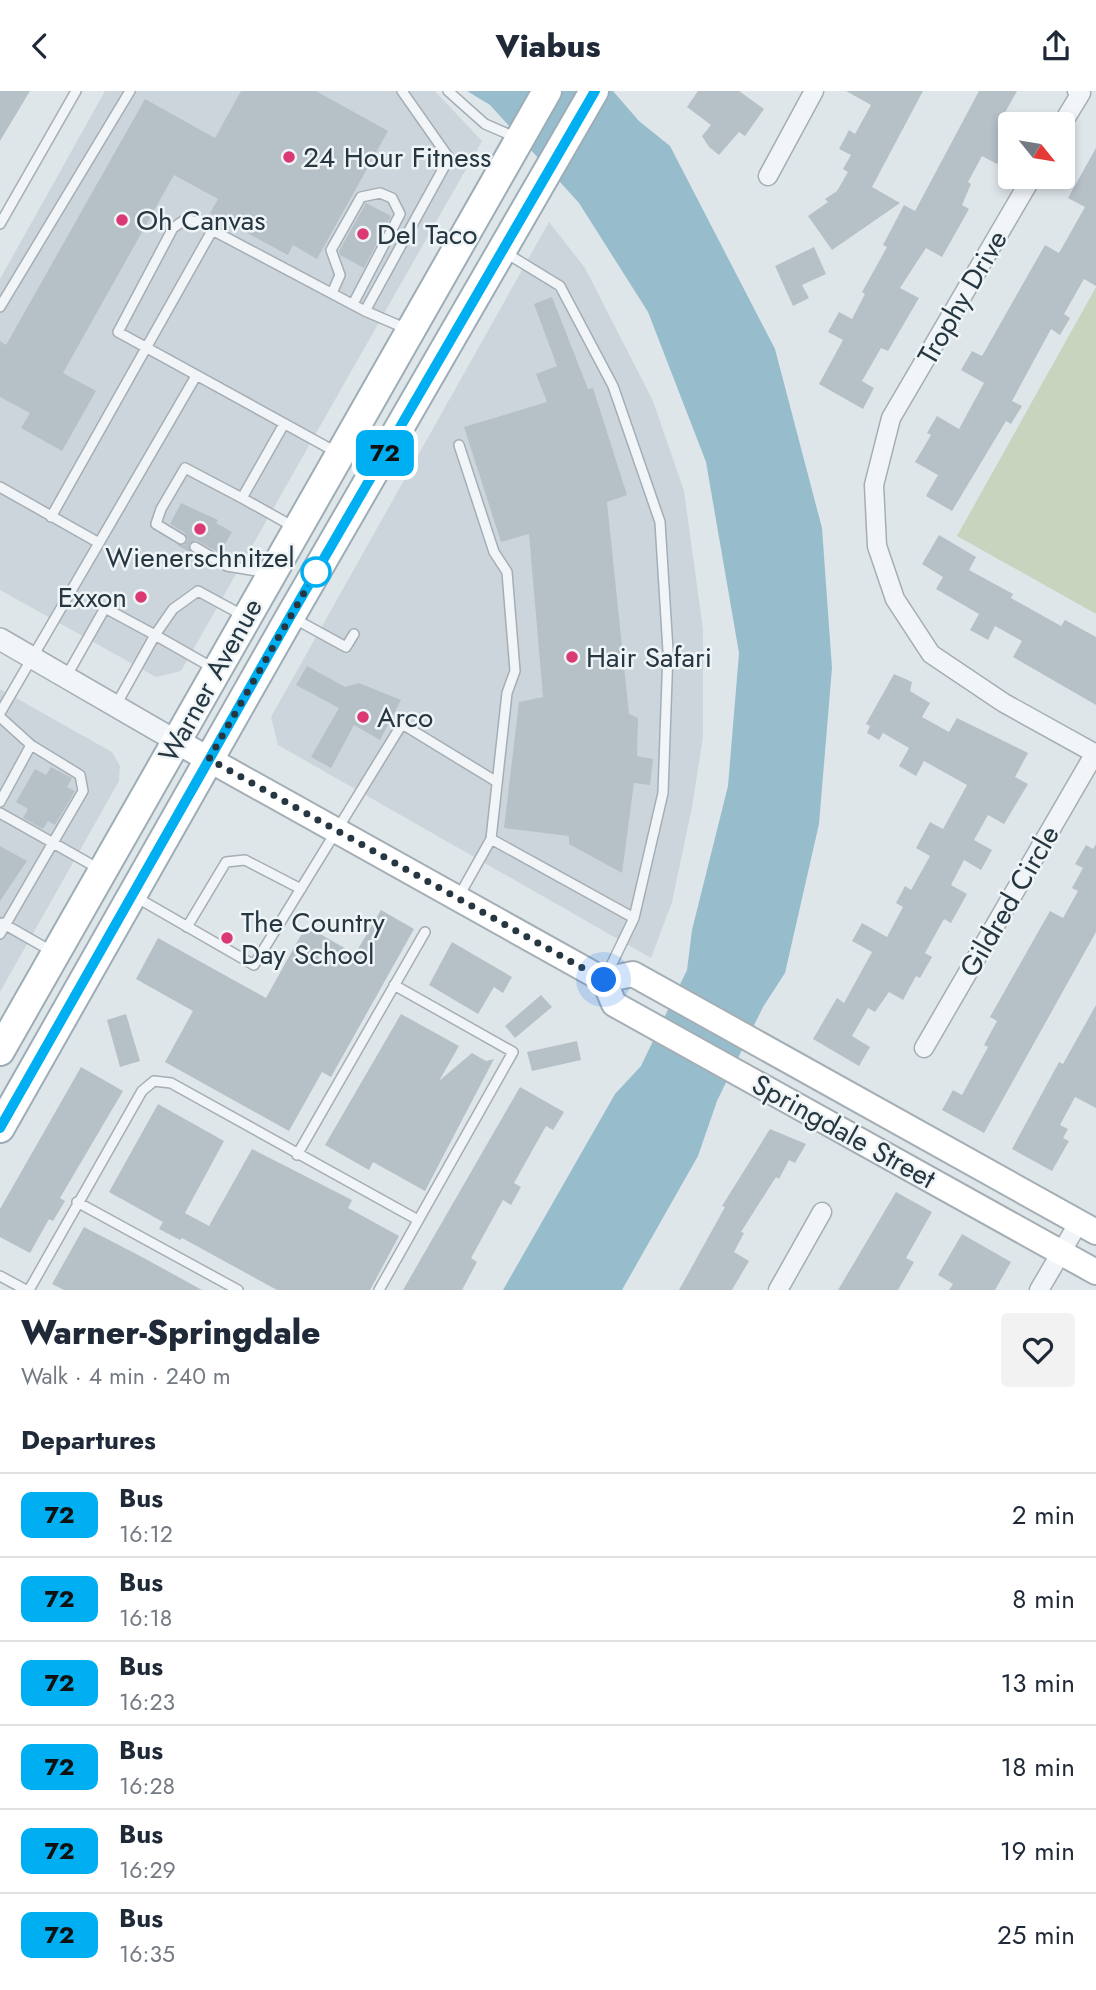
<!DOCTYPE html>
<meta charset="utf-8">
<style>
:root{--surface:#fff;--page:#f2f2f3;--text:#1f2937;--muted:#747a83;--line:#e0e1e3}
body{margin:0;font-family:Jost,sans-serif;background:var(--page);color:var(--text);height:100vh;display:flex;flex-direction:column;font-size:26px;white-space:nowrap}
*{box-sizing:border-box;margin:0}
p{font-size:23px;color:var(--muted)}
.icon{flex:none;width:38px;height:38px;fill:none;stroke:currentColor;stroke-width:2;stroke-linecap:round;stroke-linejoin:round}
.map{position:relative;height:1199px;overflow:hidden}
.sheet{display:flex;flex-direction:column;background:var(--surface);flex:1}
.sheet>*{flex:none}
.badge{padding:0 14px;border-radius:10px;font-size:24px;line-height:46px}
.needle{width:46px;rotate:120deg}
.buttons{position:absolute;left:998px;top:21px;display:grid;gap:14px}
.buttons a{display:grid;place-items:center;width:77px;height:77px;border-radius:7px;background:var(--surface);box-shadow:0 4px 10px #0003;font-size:35px}
.you{position:absolute;width:35px;height:35px;margin:-18px;border:5px solid #fff;border-radius:50%;background:#1a73e8;box-shadow:0 0 0 10px #1a73e833}
.map>.badge{position:absolute;translate:-50% -50%;box-shadow:0 0 0 4px #fff}
h2{padding:0 21px;font-size:26px;line-height:63px}
.round{display:grid;place-items:center;flex:none;width:74px;height:74px;border-radius:7px;background:var(--page)}
.headline{display:flex;align-items:center;justify-content:space-between;height:119px;padding:0 21px}
h1{font-size:33px;font-weight:800;line-height:52px}
ul{padding:0;list-style:none}
li{display:flex;align-items:center;gap:21px;height:84px;padding:0 21px;border-top:2px solid var(--line)}
li div{flex:1}
li b{display:block;font-size:26px}
li em{font-style:normal}
li .badge{min-width:77px;font-weight:700;text-align:center}
header{display:flex;justify-content:space-between;align-items:center;height:91px;padding:0 21px;background:var(--surface);font-size:32px;font-weight:800}
.map>svg:first-child{display:block}
</style>
<header><svg class="icon" aria-label="back" viewBox="0 0 24 24"><path d="M15 5l-7 7 7 7"/></svg>Viabus<svg class="icon" aria-label="share" viewBox="0 0 24 24"><path d="M12 15V3M7 8l5-5 5 5M5 13v7h14v-7"/></svg></header>
<div class="map">
<svg width="1096" height="1199" viewBox="0 0 1096 1199">
<rect width="100%" height="100%" fill="#dfe6ea"/>
<!-- built -->
<path fill="#cdd5dc" d="M105 0H435L482 50 181 580 156 586 0 499V188Z
M549 131 585 177 653 310 684 400 703 538V646L692 716 672 811 651 867 278 654 271 626Z
M0 598 112 661 120 675 119 690 0 901Z"/>
<!-- green -->
<path fill="#c9d4bf" d="M1096 196V523L957 445Z"/>
<!-- water -->
<path fill="#97bdcd" d="M467 0H613L639 30 670 55 775 258 822 437 832 577 819 733 785 882 763 916 717 1010 698 1065 622 1199H503L615 1003 641 975 687 879 692 839 728 695 739 562 706 371 648 221 579 112 490 14Z"/>
<!-- building -->
<path fill="#b6c0c7" d="M0 0H30L0 50Z
M241 0H316L388 40 317 168 293 154 288 164 210 122 218 108 174 84 63 282 96 300 62 360 21 337 30 322 0 306V250L6 254 145 8 215 47Z
M698 0H739L764 18 745 45 739 41 719 64 709 56 702 45 711 34 687 16Z
M846 0H923L872 96 900 112 832 159 808 125 828 111 825 108 837 100 848 81 843 78 851 64 839 58 849 39 855 43 871 14Z
M979 0H1017L1003 25 1016 33H1010L1006 56 997 73 982 65 968 91 971 93 962 114 969 118 942 166 926 157 900 197 919 207 888 260 881 257 862 290 874 297 863 318 819 293 843 249 828 241 839 221 852 228 865 203 862 201 887 156 883 154 904 114 915 120Z
M1096 57V195L1084 188 1064 223 1070 227 1060 244 1051 238 1012 310 1022 315 1011 333 1006 330 952 420 926 405 938 384 915 371 931 344 927 342 937 325 959 338 984 292 961 279 972 260 982 265 1045 154 1059 162 1085 116 1068 107Z
M366 112 391 125 364 177 340 164 339 160Z
M814 156 826 183 802 194 809 207 793 215 775 175Z
M552 206 588 298 593 297 627 404 607 411 629 623 638 627 637 665 653 668 650 694 634 692 622 782 569 753V745L504 737 519 611 543 606 529 443 501 451 464 336 547 311 536 283 557 275 534 213Z
M181 412 218 429 216 432 232 441 220 462 196 449 189 453 191 462 177 454H184L188 449 185 442 170 433Z
M939 444 976 466 969 479 1013 503 1011 507 1061 535 1065 529 1096 546V614L1013 566 1022 550 995 535 988 549 970 539 979 523 936 498 943 486 922 473Z
M307 575 345 596 359 592 401 609 380 649 354 634 331 677 311 666 339 617 296 594Z
M894 583 912 591 910 600 930 612 922 626 949 641 957 627 1028 662 1015 686 1028 693 1004 733 988 724 974 749 992 759 981 779 964 769 951 794 967 803 951 832 944 828 925 862 932 866 920 887 916 885 903 909 889 901 875 921 868 917 852 945 870 956 859 975 813 948 837 907 844 912 872 861 852 850 862 832 887 846 903 816 896 812 905 795 911 799 930 765 916 757 930 731 943 738 967 694 924 670 916 685 899 675 909 657 883 642 879 649 867 642 870 635 866 633Z
M51 676 72 687 67 696 75 700 55 734 48 730 43 738 23 727 28 718 16 711 35 678 46 684Z
M1096 753V841L984 1042 942 1019 953 999 962 1004 988 956 984 954 997 930 990 926 1050 820 1063 827 1078 800 1072 797 1083 777 1075 773 1086 754 1093 758Z
M0 755 27 770 0 810Z
M381 819 414 838 331 986 322 981 289 1040 165 971 193 920 136 888 158 847 266 907 306 835 355 863Z
M452 851 512 886 503 902 494 896 478 923 429 894Z
M541 904 552 916 515 947 505 935Z
M1096 914V1017L1075 1006 1060 1034 1068 1038 1063 1047 1069 1050 1052 1080 1012 1058 1059 971 1063 973Z
M126 923 140 970 120 976 107 929Z
M401 923 459 955 439 990 472 962 486 970 494 968 425 1100 373 1071 369 1079 325 1054Z
M577 950 581 969 532 980 527 961Z
M81 976 123 1000 60 1107 65 1110 53 1130 49 1128 30 1162 0 1146V1118Z
M520 996 564 1021 553 1039 546 1035 514 1092 521 1096 511 1114 503 1109 471 1167 477 1171 462 1199H403Z
M158 1013 224 1050 185 1122 209 1135 252 1058 352 1109 348 1117 399 1145 370 1199H277L182 1147 180 1149 159 1138 163 1131 109 1101Z
M770 1038 806 1053 795 1072 789 1069 779 1088 776 1086 741 1141 744 1142 734 1161 749 1170 732 1199H679L725 1116 722 1115Z
M896 1101 932 1121 906 1167 914 1171 898 1199H838Z
M84 1136 142 1166 202 1199H64L52 1193Z
M962 1143 1011 1171 995 1199H949L953 1193 938 1184Z"/>
<g fill="none" stroke-linecap="round" stroke-linejoin="round">
<defs>
<path id="service" d="M448 0 485 33 515 46
M0 133 76 0
M506 162 560 195 613 295 660 431 668 560 663 702 634 827 606 885
M332 202 340 184 331 159 361 106 380 102 392 107 400 123 353 213
M0 216 130 0
M365 220 449 67 402 0
M284 333 242 407 294 436
M459 354 494 461 507 481 515 580 507 602 491 748 459 805
M336 361 118 241 173 137 186 128 197 131 365 220 407 238
M0 396 99 452 0 622
M51 426 213 138
M181 448 156 433 161 418 185 377 242 407
M99 452 196 285
M195 456 227 475 268 482
M295 528 346 556 354 543
M213 577 155 544 173 518 198 500 244 525
M66 586 105 517 155 544 116 614
M0 626 31 654
M0 711 31 654 80 684 83 700 0 843
M0 722 101 779
M491 748 634 827
M134 805 254 874 402 633 497 691
M2 832 53 861
M187 836 226 771 245 769 301 798
M297 1064 425 841
M77 1111 238 1199
M0 1185 26 1199
M29 1199 142 1000 154 990 171 992 418 1129
M379 1199 513 961 394 894"/>
<path id="minor" d="M1062 33 1081 2 1077 0
M768 85 814 0
M1032 86 891 327 874 394 877 455 895 508 931 563 1004 612 1096 663
M924 957 1095 662
M778 1199 822 1121
M1039 1199 1079 1131"/>
<path id="tertiary" d="M0 548 176 650"/>
<path id="secondary" d="M176 650 604 889 614 913 1096 1181
M604 889 633 883 1096 1141"/>
<path id="primary" d="M0 960 547 0
M0 1037 290 526 594 0"/>
</defs>
<!-- service casing -->
<use href="#service" stroke="#a4aeb4" stroke-width="12"/>
<!-- minor casing -->
<use href="#minor" stroke="#a4aeb4" stroke-width="21"/>
<!-- tertiary casing -->
<use href="#tertiary" stroke="#a4aeb4" stroke-width="24"/>
<!-- secondary casing -->
<use href="#secondary" stroke="#a4aeb4" stroke-width="28"/>
<!-- primary casing -->
<use href="#primary" stroke="#9dadb7" stroke-width="32"/>
<!-- service -->
<use href="#service" stroke="#f2f5f8" stroke-width="9"/>
<!-- minor -->
<use href="#minor" stroke="#f2f5f8" stroke-width="18"/>
<!-- tertiary -->
<use href="#tertiary" stroke="#f2f5f8" stroke-width="21"/>
<!-- secondary -->
<use href="#secondary" stroke="#fff" stroke-width="24"/>
<!-- primary -->
<use href="#primary" stroke="#fff" stroke-width="28"/>
</g>
<g fill="none" stroke-linecap="round" stroke-linejoin="round">
<defs>
<path id="line" d="M0 1037 290 526 595 0"/>
</defs>
<!-- line casing -->
<use href="#line" stroke="#fff" stroke-width="16"/>
<!-- line -->
<use href="#line" stroke="#00aff2" stroke-width="10"/>
<!-- walk -->
<path stroke="#263742" stroke-width="7" stroke-dasharray="0 12.6" d="M316 481 209 668 604 889"/>
</g>
<!-- markers -->
<g fill="#da3973" stroke="#eff4f7" stroke-width="2.5">
<circle cx="289" cy="66" r="7"/>
<circle cx="122" cy="129" r="7"/>
<circle cx="363" cy="143" r="7"/>
<circle cx="200" cy="438" r="7"/>
<circle cx="141" cy="506" r="7"/>
<circle cx="572" cy="566" r="7"/>
<circle cx="363" cy="626" r="7"/>
<circle cx="227" cy="847" r="7"/>
</g>
<circle fill="#fff" stroke="#00aff2" stroke-width="3.5" cx="316" cy="481" r="14"/>
<g text-anchor="middle" stroke-width="5" stroke-linejoin="round" paint-order="stroke">
<!-- poi labels -->
<g font-size="28" fill="#263742" stroke="#eff4f7" text-anchor="start">
<text x="303" y="76">24 Hour Fitness</text>
<text x="136" y="139">Oh Canvas</text>
<text x="377" y="153">Del Taco</text>
<text x="200" y="476" text-anchor="middle">Wienerschnitzel</text>
<text x="127" y="516" text-anchor="end">Exxon</text>
<text x="586" y="576">Hair Safari</text>
<text x="377" y="636">Arco</text>
<text x="241" y="841">The Country<tspan x="241" dy="32">Day School</tspan></text>
</g>
<!-- street labels -->
<g font-size="28" fill="#263742" stroke="#eff4f7">
<text transform="translate(962 206) rotate(-60)" y="10">Trophy Drive</text>
<text transform="translate(210 589) rotate(-61)" y="10">Warner Avenue</text>
<text transform="translate(1009 810) rotate(-60)" y="10">Gildred Circle</text>
<text transform="translate(844 1040) rotate(29)" y="10">Springdale Street</text>
</g>
</g>
</svg>
<div class="buttons">
<a><svg class="needle" viewBox="-14 -14 28 28"><path d="M0-13l5 13h-10z" fill="#e53935"/><path d="M0 13l5-13h-10z" fill="#747a83"/></svg></a>
</div>
<div class="you" style="left:604px;top:889px"></div>
<b class="badge" style="left:385px;top:362px;background:#00aff2;color:#111">72</b>
</div>
<section class="sheet">
<div class="headline"><div><h1>Warner-Springdale</h1><p>Walk · 4 min · 240 m</p></div><a class="round"><svg class="icon" aria-label="heart" viewBox="0 0 24 24"><path d="M12 20l-8-8c-3-5 5-10 8-4 3-6 11-1 8 4z"/></svg></a></div>
<h2>Departures</h2>
<ul>
<li><span class="badge" style="background:#00aff2;color:#111">72</span><div><b>Bus</b><p>16:12</p></div><em>2 min</em></li>
<li><span class="badge" style="background:#00aff2;color:#111">72</span><div><b>Bus</b><p>16:18</p></div><em>8 min</em></li>
<li><span class="badge" style="background:#00aff2;color:#111">72</span><div><b>Bus</b><p>16:23</p></div><em>13 min</em></li>
<li><span class="badge" style="background:#00aff2;color:#111">72</span><div><b>Bus</b><p>16:28</p></div><em>18 min</em></li>
<li><span class="badge" style="background:#00aff2;color:#111">72</span><div><b>Bus</b><p>16:29</p></div><em>19 min</em></li>
<li><span class="badge" style="background:#00aff2;color:#111">72</span><div><b>Bus</b><p>16:35</p></div><em>25 min</em></li>
</ul>
</section>
